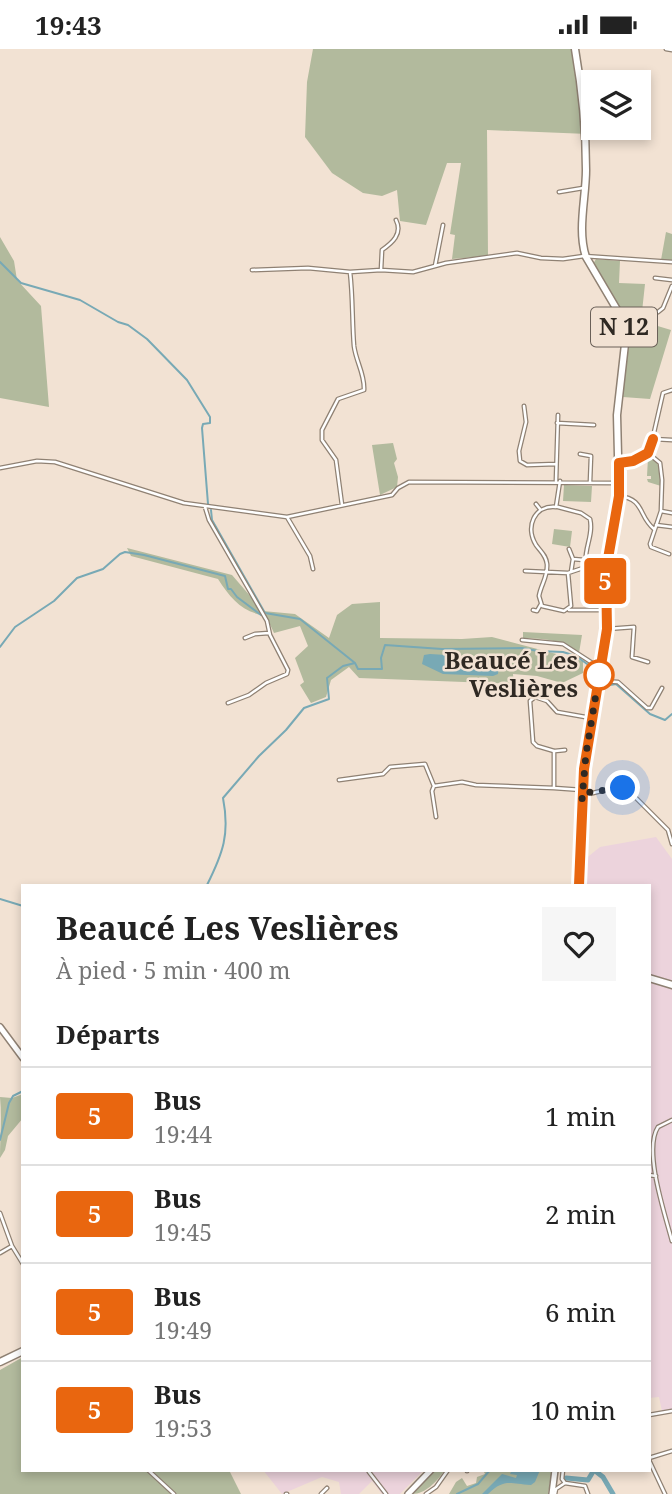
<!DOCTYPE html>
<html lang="fr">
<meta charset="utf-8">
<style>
:root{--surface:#fff;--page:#f6f6f6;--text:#222;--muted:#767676;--line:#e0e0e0}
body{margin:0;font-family:"Noto Serif",serif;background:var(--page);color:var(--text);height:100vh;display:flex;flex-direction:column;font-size:26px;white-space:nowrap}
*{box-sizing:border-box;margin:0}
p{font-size:23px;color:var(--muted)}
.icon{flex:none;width:38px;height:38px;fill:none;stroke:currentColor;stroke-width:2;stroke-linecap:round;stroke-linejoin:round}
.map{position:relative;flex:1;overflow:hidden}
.panel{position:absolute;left:21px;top:835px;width:630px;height:588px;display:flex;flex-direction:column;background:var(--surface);border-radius:0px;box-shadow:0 4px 10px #0003}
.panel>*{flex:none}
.badge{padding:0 14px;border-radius:5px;font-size:24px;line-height:46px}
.fabs{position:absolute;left:581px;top:21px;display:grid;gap:14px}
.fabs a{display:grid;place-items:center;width:70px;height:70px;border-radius:0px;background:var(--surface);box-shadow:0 4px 10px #0003;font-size:35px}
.you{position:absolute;width:35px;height:35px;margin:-18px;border:5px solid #fff;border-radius:50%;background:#1a73e8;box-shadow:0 0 0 10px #1a73e833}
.map>.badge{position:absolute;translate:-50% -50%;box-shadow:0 0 0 4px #fff}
h2{padding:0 35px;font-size:26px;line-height:63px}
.round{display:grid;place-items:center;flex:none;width:74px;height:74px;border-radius:0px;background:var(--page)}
.overview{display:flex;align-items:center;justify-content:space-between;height:119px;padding:0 35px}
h1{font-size:33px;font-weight:700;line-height:52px}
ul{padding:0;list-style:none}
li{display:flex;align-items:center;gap:21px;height:98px;padding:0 35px;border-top:2px solid var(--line)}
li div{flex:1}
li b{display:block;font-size:26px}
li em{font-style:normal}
li .badge{min-width:77px;font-weight:700;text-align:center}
.status{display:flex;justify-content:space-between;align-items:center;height:49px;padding:0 35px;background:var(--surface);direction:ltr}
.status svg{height:19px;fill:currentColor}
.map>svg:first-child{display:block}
</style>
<div class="status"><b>19:43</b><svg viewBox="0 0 49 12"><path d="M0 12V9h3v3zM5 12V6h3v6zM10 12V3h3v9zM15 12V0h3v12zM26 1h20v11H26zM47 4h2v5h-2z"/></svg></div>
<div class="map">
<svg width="672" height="1445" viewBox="0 0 672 1445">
<rect width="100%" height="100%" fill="#f2e2d3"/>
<!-- industrial -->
<path fill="#ecd3dc" d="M656 788 672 810V1360L662 1362 659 1348 649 1349V836H583L584 811 600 798Z
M263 1421H424L400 1445H382L372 1432 359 1445H341L339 1433 322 1428 282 1445Z"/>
<!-- green -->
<path fill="#b2ba9d" d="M313 0H575L588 85 487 81 488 207 452 210 455 186 450 185 461 114H447L426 176 400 172 397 141 382 147 363 144 332 124 305 88 307 33Z
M666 183 672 185V211H661Z
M0 188 14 212 17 231 41 257 49 358 0 349Z
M596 210 620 212 619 234 645 235 641 272 671 281 650 350 623 348 627 299 626 278 593 215Z
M393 394 397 410 394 414 398 428 397 438 380 446 372 396Z
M648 409H653L659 417 661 437 648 433 647 430H651V427H647Z
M564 436 592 437 591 453 563 452Z
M554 480 572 482 570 498 552 495Z
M127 499 232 526 263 562 295 565 329 589 337 566 352 555 380 553V589L462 590 492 588 583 612V624L562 634 537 627 513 625 514 635 359 629 349 618 331 631 326 648 311 654 300 636 304 633 295 609 308 597 300 577 274 584 266 567C242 563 231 550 218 530L131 507Z
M523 583 582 586 579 604C562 590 544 590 523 589Z
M23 1045V1069L8 1087 5 1101 0 1109C0 1088 2 1069 0 1048L12 1049Z
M23 1308V1421H229L241 1445H0V1321Z
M436 1421H445C437 1432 426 1445 412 1445Z
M483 1421H552L548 1445H449L456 1433 462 1429 467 1437 476 1434 477 1428 485 1425Z"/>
<!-- water -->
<path fill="#78a9b5" d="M430 605 495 609 499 614 498 625 493 627 443 625 422 615 424 606Z
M512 1421H518L520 1423 521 1421H540L535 1433 531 1436C509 1435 505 1429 488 1445H482L502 1425 516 1429 517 1426 510 1425Z"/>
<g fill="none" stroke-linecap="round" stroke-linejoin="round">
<!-- stream -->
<path stroke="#78a9b5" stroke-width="2" d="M0 213 21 234 80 251 118 273 128 276 147 290 187 331 210 368V374L203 375 202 379 208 455
M211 461 212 471 265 564 300 570 355 614 358 620H382L381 609 385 596 442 600 522 599 538 602 563 603 576 607 594 620V636
M0 598 15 578 54 552 77 529 103 520 120 505 125 503 144 506 225 527 228 540H231L237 548 261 566
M604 637 616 635 650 665 665 671 672 665
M207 836C223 804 230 785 223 749L259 707 286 681 304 659 329 650 327 629 343 617 355 614
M0 850 23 857
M0 1091 9 1054 13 1047 23 1042
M457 1445 478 1435 490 1421"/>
<!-- river -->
<path stroke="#78a9b5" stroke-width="5" d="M594 1421 603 1428 613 1445
M566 1429 588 1431 594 1421"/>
<defs>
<path id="street" d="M666 0 672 1
M559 143 583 139
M435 217 443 176
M252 221 308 219 350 223 381 221 413 223 446 214 517 204 541 209 563 210 584 207 672 213
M381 221 382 201C392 194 403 185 396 171
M655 229 672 231
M658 263 663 259 672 237
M524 357 526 373 519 402 520 412 527 416 556 415
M557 374 594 376
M653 390 672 391
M648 404 660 414 662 431 661 462 650 495 651 498 669 505
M580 405 591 407 590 433
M619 414 633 412 650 401 663 344 672 341
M0 419 37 412 55 413 184 454 287 468 392 446 398 439 409 433 616 434
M556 432 558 366
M560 432 556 458C534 456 525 478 536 496 541 503 546 506 547 515 548 528 541 535 539 547L542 557 564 562 571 557 568 524
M619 447C645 450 638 467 654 480
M536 455 540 460
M342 456 336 411 322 391V381L338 350 364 341C365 325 356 313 354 297 352 272 353 248 350 223
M205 458 209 471 267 572 270 586 288 621 287 625 266 634 249 646 228 654
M558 458 581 464 590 470C594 487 583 500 586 518
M661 462 672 464
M287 468 310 507 313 520
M656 476 672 478
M569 500 573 510
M525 522 568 524 586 518 606 521
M571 523 573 510 584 511
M533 561 537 562 541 555
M569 561H607
M607 580 634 578 632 608 648 613
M245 589 255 585 269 584
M522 591 563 595 600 619
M601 632 618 633 647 659H651L662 639
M555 702 565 701
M339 731 383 725 390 718 425 715 434 737 462 733 476 736 554 739
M434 737 432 742 436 768
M582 741 554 739V702L537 697 533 693 530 652 535 648 547 652 557 663 591 669
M585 746 613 739 627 740 668 781 672 795
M672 1071 658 1078C643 1101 665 1165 672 1192
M649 1126 656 1127
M0 1164 12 1197 23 1215
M0 1204 12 1197
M649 1366 672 1362
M649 1409 672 1402
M649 1411 665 1445
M148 1421 174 1445
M467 1421V1422
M563 1421 562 1430 565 1434
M369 1423 386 1445
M286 1445H287
M321 1445 327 1439
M426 1445 436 1438 448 1421
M555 1445 556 1440 565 1434 585 1437 588 1445"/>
<path id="secondary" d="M0 978 23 1009
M408 1445 431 1421
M552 1445 555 1421"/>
<path id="primary" d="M575 0C582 40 586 80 586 121 586 149 577 181 586 208L619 264 624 278 625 295 617 366 619 447 606 521 607 580 584 720 578 836
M649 929 672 936
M0 1313 23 1302"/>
</defs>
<!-- street casing -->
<use href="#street" stroke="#8f8173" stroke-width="5"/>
<!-- secondary casing -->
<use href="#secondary" stroke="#8f8173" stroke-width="8"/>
<!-- primary casing -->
<use href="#primary" stroke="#8f8173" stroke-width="9"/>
<!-- street -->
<use href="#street" stroke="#fff" stroke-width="2.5"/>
<!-- secondary -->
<use href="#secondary" stroke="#fff" stroke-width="5"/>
<!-- primary -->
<use href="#primary" stroke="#fff" stroke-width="6"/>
</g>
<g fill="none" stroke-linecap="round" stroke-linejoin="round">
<defs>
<path id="line" d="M579 836 584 720 607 580 606 521 619 447V414L633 412 648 404 653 390"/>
</defs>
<!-- line casing -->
<use href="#line" stroke="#fff" stroke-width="16"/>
<!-- line -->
<use href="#line" stroke="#e9660f" stroke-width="10"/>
<!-- walk -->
<path stroke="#2f2923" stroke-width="7" stroke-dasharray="0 12.6" d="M599 626 600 632 598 633 586 705 582 751 590 743 623 739"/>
</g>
<!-- markers -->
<circle fill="#fff" stroke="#e9660f" stroke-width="3.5" cx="599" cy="626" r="14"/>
<g text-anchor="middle" stroke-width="5" stroke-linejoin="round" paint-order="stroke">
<!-- shield labels -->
<rect fill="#f2e2d3" stroke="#6a6058" stroke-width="2" x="591" y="258.5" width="66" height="39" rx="5"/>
<g font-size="23" font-weight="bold" fill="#2f2923">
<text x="624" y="286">N 12</text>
</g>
<!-- stop labels -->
<g font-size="24" font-weight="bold" fill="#2f2923" stroke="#f2e2d3" text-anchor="end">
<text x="578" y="620">Beaucé Les<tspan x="578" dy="28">Veslières</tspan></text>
</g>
</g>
</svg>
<div class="fabs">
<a><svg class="icon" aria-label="layers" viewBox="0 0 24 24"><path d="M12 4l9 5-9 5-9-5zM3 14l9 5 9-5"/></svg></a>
</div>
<div class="you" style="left:623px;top:739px"></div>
<b class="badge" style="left:605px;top:532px;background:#e9660f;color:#fff">5</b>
<section class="panel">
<div class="overview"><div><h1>Beaucé Les Veslières</h1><p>À pied · 5 min · 400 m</p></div><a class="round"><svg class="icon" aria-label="heart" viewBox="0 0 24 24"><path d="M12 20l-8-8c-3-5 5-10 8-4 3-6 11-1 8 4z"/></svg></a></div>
<h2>Départs</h2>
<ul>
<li><span class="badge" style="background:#e9660f;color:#fff">5</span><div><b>Bus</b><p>19:44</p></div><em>1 min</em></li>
<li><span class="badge" style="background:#e9660f;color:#fff">5</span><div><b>Bus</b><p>19:45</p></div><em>2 min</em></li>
<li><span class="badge" style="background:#e9660f;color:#fff">5</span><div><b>Bus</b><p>19:49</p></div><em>6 min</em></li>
<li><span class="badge" style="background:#e9660f;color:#fff">5</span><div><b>Bus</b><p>19:53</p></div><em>10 min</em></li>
</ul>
</section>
</div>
